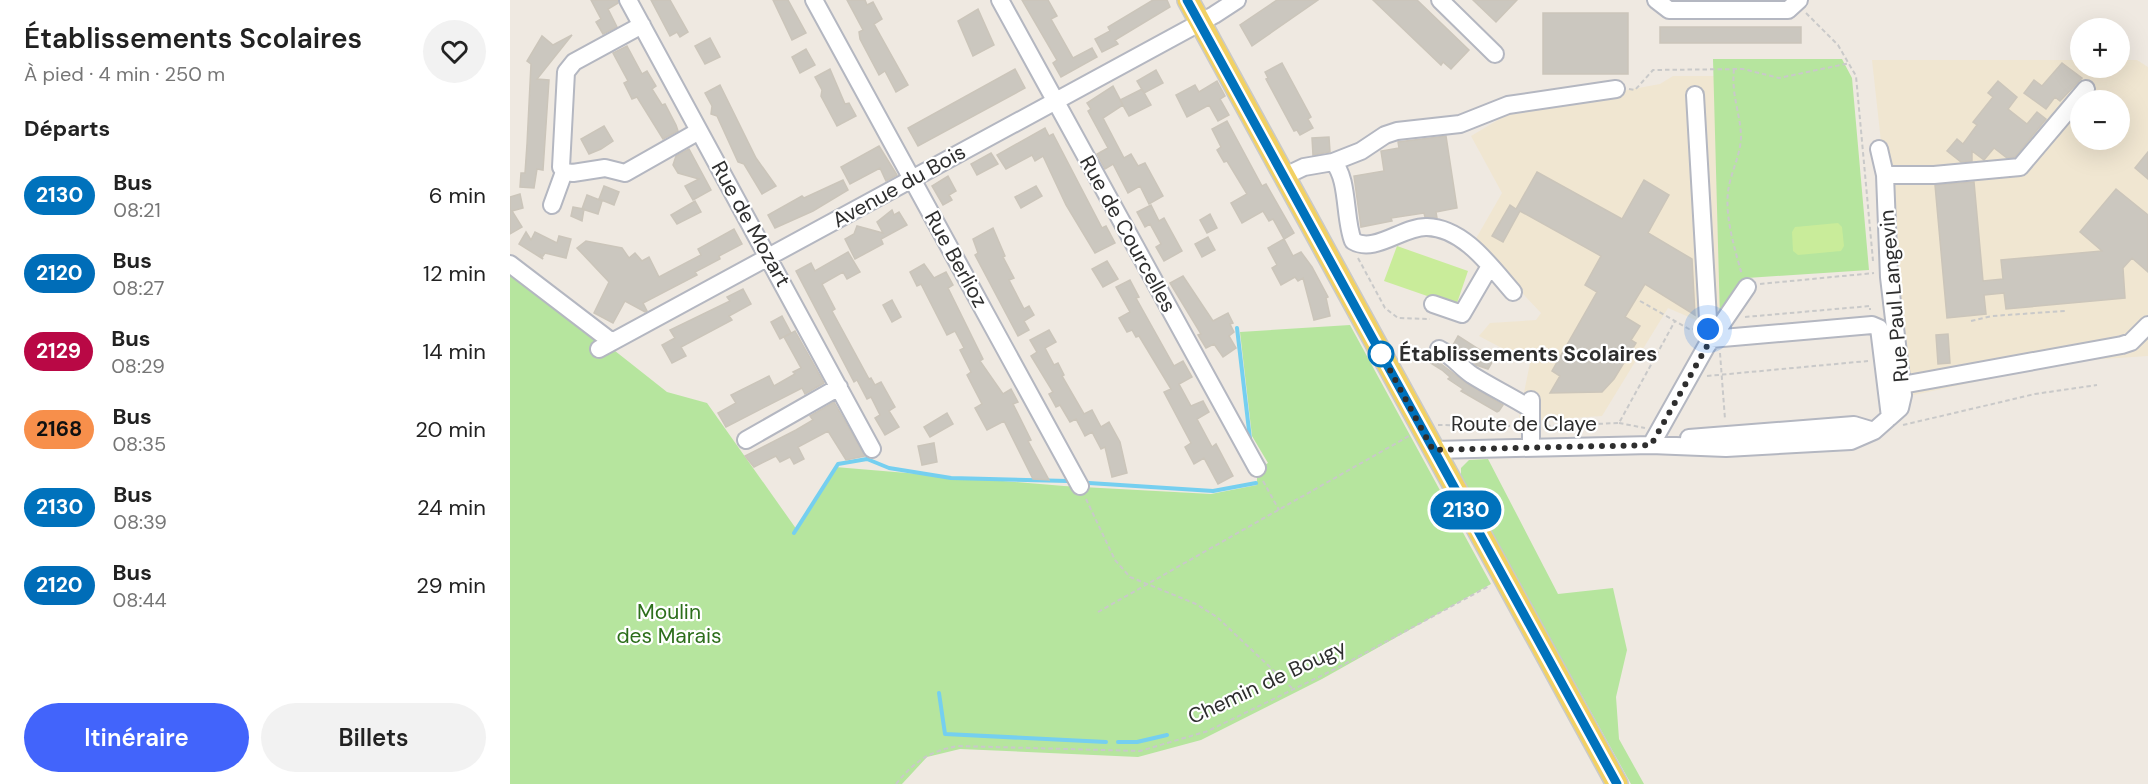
<!DOCTYPE html>
<html lang="fr">
<meta charset="utf-8">
<style>
:root{--surface:#fff;--page:#f2f2f2;--text:#222;--muted:#767676;--accent:#4264fb}
body{margin:0;font-family:"DM Sans",sans-serif;background:var(--page);color:var(--text);height:100vh;display:flex;flex-direction:column;font-size:22px;white-space:nowrap}
*{box-sizing:border-box;margin:0}
p{font-size:20px;color:var(--muted)}
.icon{flex:none;width:33px;height:33px;fill:none;stroke:currentColor;stroke-width:2;stroke-linecap:round;stroke-linejoin:round}
.map{position:relative;flex:1;overflow:hidden}
.drawer{display:flex;flex-direction:column;background:var(--surface);width:510px}
.drawer>*{flex:none}
.badge{padding:0 12px;border-radius:20px;font-size:21px;line-height:39px}
.controls{position:absolute;left:1560px;top:18px;display:grid;gap:12px}
.controls a{display:grid;place-items:center;width:60px;height:60px;border-radius:50%;background:var(--surface);box-shadow:0 6px 24px #0002;font-size:30px}
.you{position:absolute;width:30px;height:30px;margin:-15px;border:4px solid #fff;border-radius:50%;background:#1a73e8;box-shadow:0 0 0 9px #1a73e833}
.map>.badge{position:absolute;translate:-50% -50%;box-shadow:0 0 0 3px #fff}
h2{padding:0 24px;font-size:22px;line-height:54px}
.round{display:grid;place-items:center;flex:none;width:63px;height:63px;border-radius:32px;background:var(--page)}
.summary{display:flex;align-items:center;justify-content:space-between;height:102px;padding:0 24px}
h1{font-size:28px;font-weight:600;line-height:45px}
.cta{display:flex;gap:12px;margin-top:auto;padding:12px 24px}
.cta a{flex:1;height:69px;border-radius:36px;background:var(--accent);color:#fff;font-size:24px;font-weight:600;line-height:69px;text-align:center}
.cta a+a{background:var(--page);color:var(--text)}
ul{padding:0;list-style:none}
li{display:flex;align-items:center;gap:18px;height:78px;padding:0 24px}
li div{flex:1}
li b{display:block;font-size:22px}
li em{font-style:normal}
li .badge{min-width:66px;font-weight:700;text-align:center}
main{display:flex;flex:1;min-height:0}
.map>svg:first-child{display:block}
</style>
<main>
<section class="drawer">
<div class="summary"><div><h1>Établissements Scolaires</h1><p>À pied · 4 min · 250 m</p></div><a class="round"><svg class="icon" aria-label="heart" viewBox="0 0 24 24"><path d="M12 20l-8-8c-3-5 5-10 8-4 3-6 11-1 8 4z"/></svg></a></div>
<h2>Départs</h2>
<ul>
<li><span class="badge" style="background:#0072bc;color:#fff">2130</span><div><b>Bus</b><p>08:21</p></div><em>6 min</em></li>
<li><span class="badge" style="background:#006db8;color:#fff">2120</span><div><b>Bus</b><p>08:27</p></div><em>12 min</em></li>
<li><span class="badge" style="background:#b90845;color:#fff">2129</span><div><b>Bus</b><p>08:29</p></div><em>14 min</em></li>
<li><span class="badge" style="background:#f78f4b;color:#111">2168</span><div><b>Bus</b><p>08:35</p></div><em>20 min</em></li>
<li><span class="badge" style="background:#0072bc;color:#fff">2130</span><div><b>Bus</b><p>08:39</p></div><em>24 min</em></li>
<li><span class="badge" style="background:#006db8;color:#fff">2120</span><div><b>Bus</b><p>08:44</p></div><em>29 min</em></li>
</ul>
<div class="cta"><a>Itinéraire</a><a>Billets</a></div>
</section>
<div class="map">
<svg width="1638" height="784" viewBox="0 0 1638 784">
<rect width="100%" height="100%" fill="#efe9e1"/>
<!-- education -->
<path fill="#f0e6d1" fill-rule="evenodd" d="M1362 60H1570V68H1610V60H1627L1638 67V356L1563 361 1399 396ZM1570 100H1610V140H1570Z
M1163 76H1204L1210 320H1186L1158 308 1092 416 1008 422 1020 363 969 336 980 323 1026 320 1031 313 964 242 992 193 961 136 1003 111 1150 84Z"/>
<!-- green -->
<path fill="#b6e59e" d="M1203 59H1332L1342 78 1359 270 1237 278 1210 320Z
M0 268 157 392 197 403 287 530 325 467 554 486 701 494 747 485V469L758 463 742 436 730 332 840 325 981 584 812 679 691 740 628 757 450 749 417 757 392 784H0Z
M978 459 1048 594 1103 588 1117 650 1106 697 1109 739 1134 784H1121L951 478V468L959 460Z"/>
<!-- pitch -->
<path fill="#c9ec9a" d="M1328 223 1332 227 1334 246 1331 251 1288 255 1283 251 1282 232 1285 227Z
M887 246 958 271 946 306 874 281Z"/>
<g fill="none" stroke-linecap="round" stroke-linejoin="round">
<!-- stream -->
<path stroke="#75cff0" stroke-width="4" d="M727 328 740 439
M579 483 703 491 746 483
M284 533 328 464 357 459 379 468 441 478 558 481
M429 693 435 734 596 742
M608 742H627L657 735"/>
</g>
<!-- building -->
<path fill="#cbc7bf" stroke="#cbc5ba" stroke-width="1.5" d="M81 0H108V3L98 9 107 27 93 34 86 22 91 19Z
M141 0H160L178 32 170 37 167 32 160 36Z
M263 0H278L296 33 282 40Z
M337 0H355L357 5 363 2 372 19 364 24 398 85 386 92 375 71 369 75 350 39 349 32 353 30Z
M512 0H538L547 16 541 19 563 58 582 48 587 57 551 77 543 63 547 60Z
M643 0H657L660 7 605 40 608 44 592 52 585 39 600 31 598 27Z
M767 0H808L742 46 730 25Z
M863 0H907L959 50 941 69 933 62 931 65Z
M963 0H1007L986 22Z
M468 9 484 45 463 56 448 21Z
M1033 13H1118V74H1033Z
M1150 27H1291V43H1150Z
M62 35 27 79 39 80 33 170 27 169 24 188 10 187 11 173H15L17 144 21 64 17 61 32 36 43 45Z
M200 38 210 57 195 64 185 46Z
M117 46 132 74 137 71 146 86 142 89 152 105 155 104 166 125 168 131 153 139 127 97 122 99 114 83 118 81 103 53Z
M296 49 305 65 290 73 282 57Z
M772 63 801 117 798 119 803 128 790 135 787 130 784 131 756 79 758 78 755 72Z
M1552 63 1572 78 1550 101 1545 97 1536 109 1514 93 1524 80 1532 86Z
M320 69 335 104 339 103 346 116 327 126 311 96 312 90 305 77Z
M505 69 515 88 408 146 398 128Z
M646 70 653 83 634 93 627 81Z
M707 81 715 96 710 99 719 115 708 121 699 105 677 117 666 95 685 85 689 92Z
M1488 81 1507 97 1498 109 1517 124 1527 112 1536 119 1505 157 1497 158 1484 148 1474 160 1462 151V161L1451 162 1437 151 1447 139 1453 144 1467 125 1463 122 1483 97 1478 93Z
M210 85 246 158 266 186 252 194 234 164 228 162 207 116 201 114 202 106 195 93Z
M603 86 613 105 593 118 614 158 621 154 628 166 635 163 653 196 639 204 630 186 618 193 603 164 595 169 587 154 598 148 578 111 581 109 577 103Z
M632 89 641 105 619 116 610 100Z
M717 121 752 186 756 184 784 233 774 239 783 256 791 252 802 267 818 297 816 298 820 316 804 320 793 278 788 281 785 277 771 285 762 268 767 265 758 248 774 239 763 219 759 221 753 211 732 223 721 203 737 194 717 161 714 162 707 150 711 147 702 129Z
M94 126 103 141 91 149 79 154 71 139Z
M535 128 539 136 543 134 592 228 596 226 605 243 585 253 556 205 533 156 525 161 522 155 496 169 487 155Z
M936 136 947 208 926 212 927 218 915 217 914 213 881 218 882 221 851 227 844 176 874 171 871 151 889 148 888 142Z
M819 137 820 152 803 155 802 138Z
M369 146 387 175 376 181 370 168 340 184 331 167Z
M179 149 201 190 183 200 175 186 189 179 168 173 163 165 166 156Z
M1638 152V179L1625 168Z
M481 153 488 164 467 175 461 164Z
M1027 172 1112 219 1134 180 1159 195 1138 233 1182 259 1185 315 1135 284 1115 317 1130 326 1121 340 1126 343 1104 379 1092 392 1040 393 1050 376 1042 371 1087 292 1075 285 1091 256 1010 211 993 242 982 236 1000 205 1006 209Z
M438 176 446 191 439 195 442 200 433 205 422 186Z
M333 180 338 190 303 211 265 228 258 215 292 196 294 198Z
M1464 182 1473 281 1493 279 1491 260 1592 251 1570 232 1606 189 1638 215V272L1622 258 1613 268 1615 298 1496 309 1494 293 1474 295 1476 314 1437 318 1425 185Z
M94 186 109 192 104 205 89 199Z
M526 186 532 196 511 208 505 197Z
M10 194 13 208 2 211 12 227 0 234V197Z
M77 195 92 201 88 214 72 209Z
M185 201 191 212 167 224 161 215Z
M641 205 649 221 654 218 672 251 654 261 646 247 651 244 640 224 635 227 627 212Z
M63 207 74 209 72 221 61 216Z
M382 210 384 215 389 212 397 225 371 239 373 244 345 259 335 239 344 234 347 226 373 233 367 222Z
M700 214 707 228 697 233 690 220Z
M483 228 495 256 493 257 504 278 499 280 514 309 519 306 524 315 514 321 519 330 508 336 465 255 468 253 463 239Z
M224 229 232 244 209 256 210 259 185 272 187 275 133 303 137 311 135 312 115 301 103 323 84 313 99 282 67 248 76 241 112 248 119 258 125 253 132 261 139 257 149 277 191 255 188 249Z
M16 232 21 240 25 232 47 243 49 236 61 239 56 258 35 253 33 256 30 254 33 259 9 244Z
M698 237 705 250 692 257 685 244Z
M338 252 350 272 337 279 333 272 312 284 325 309 322 311 359 379 361 378 365 385 371 382 385 407 379 411 389 427 375 435 365 418 370 415 361 397 357 399 347 380 344 382 286 271 301 263 305 271Z
M597 261 608 279 593 287 582 269Z
M414 264 424 278 436 272 443 285 438 288 473 359 470 361 493 394 501 389 508 402 503 404 521 440 518 441 539 480 523 479 494 421 477 430 465 408 472 404 457 375 461 372 450 350 454 348 445 331 437 335 411 284 407 286 400 272Z
M673 276 703 321 718 313 723 323 720 324 724 332 719 336 726 348 713 357 704 344 696 348 688 335 691 334 660 283Z
M620 280 629 297 626 298 664 366 673 361 682 377 669 384 681 406 693 401 699 412 687 419 702 447 706 444 723 476 708 484 694 458 684 464 675 447 681 443 654 392 661 389 629 336 626 337 622 330 617 332 609 318 620 312 606 287Z
M233 289 241 304 219 316 222 320 171 347 176 356 162 363 152 345 165 338 160 330 220 301 217 297Z
M382 300 391 317 382 322 373 305Z
M272 316 281 333 270 339 261 322Z
M539 330 546 342 535 348 544 365 548 363 554 375 552 376 574 414 582 410 591 427 599 422 610 442 617 473 602 477 595 447 591 449 582 432 575 436 566 419 560 422 550 405 546 407 539 394 543 392 521 356 527 352 520 340Z
M285 331 314 383 295 394 292 388 216 427 208 413 226 403 221 395 259 376 264 386 285 374 283 372 291 368 274 337Z
M1438 334 1440 363 1428 364 1426 335Z
M948 336 984 359 978 369 966 365 943 345Z
M922 357 956 383 993 405 989 411 987 412 951 391 953 389 938 379 940 377 932 370 919 362Z
M324 402 355 456 336 460 318 431 288 447 294 459 284 464 280 457 270 462 266 456 244 467 235 456 286 430 303 420 300 416Z
M437 413 443 424 420 437 414 427Z
M424 443 427 462 412 465 408 446Z"/>
<g fill="none" stroke-linecap="round" stroke-linejoin="round">
<defs>
<path id="minor" d="M118 0 362 449
M304 0 570 486
M490 0 747 468
M930 0 985 54
M1146 0 1159 10H1278L1289 0
M132 25 64 62 56 72 51 167 54 172 63 173 95 168 115 173 189 131
M1185 95 1198 319 1201 339 1362 325 1369 328 1380 417
M823 162 851 151 875 135 887 131 950 124 998 105 1106 89
M1375 175H1424L1510 167 1576 89
M775 176 794 167 823 162C839 178 834 219 843 241 865 254 893 226 917 227 954 228 981 267 1003 292
M42 205 54 172
M0 264 102 342
M923 304 952 314 980 266
M89 349 704 15 727 0
M929 349C943 356 950 367 962 375 981 387 1002 397 1021 409
M1392 385 1612 345 1621 342 1638 325
M1021 400V447
M1179 438 1344 425 1364 431
M236 440 329 387
M1141 445 1196 347 1237 287
M923 450 1141 445 1216 448 1341 441 1364 431 1390 408 1393 395 1379 277 1375 175 1369 149"/>
<path id="major" d="M678 0 1107 784"/>
</defs>
<!-- minor casing -->
<use href="#minor" stroke="#b4b7c1" stroke-width="20"/>
<!-- major casing -->
<use href="#major" stroke="#c9c9c9" stroke-width="24"/>
<!-- path -->
<path stroke="#c9c9c9" stroke-width="2" stroke-dasharray="4.5 3" stroke-linecap="butt" d="M1296 13 1328 45 1346 76 1363 261
M1224 69C1221 96 1231 115 1231 138 1230 157 1220 174 1218 192 1215 218 1225 250 1232 275
M1119 89 1125 90 1143 70 1233 69 1269 78 1340 63
M848 258 875 308 888 318 920 319
M1250 284 1364 273
M1130 301 1179 329H1186
M1235 317 1360 306V310
M1461 321 1482 316 1555 311
M1210 353 1215 419
M1197 376 1358 361
M1109 423 1135 428
M928 425 1006 426
M1393 425 1525 394 1587 385
M1036 426 1109 423 1165 321
M753 481 769 510
M576 499 605 560 620 577 686 604 707 617 783 689
M588 612 899 436
M386 784C404 762 419 751 448 746L630 751 698 731 829 667 979 586"/>
<!-- minor -->
<use href="#minor" stroke="#fff" stroke-width="16"/>
<!-- major -->
<use href="#major" stroke="#f2d163" stroke-width="21"/>
</g>
<g fill="none" stroke-linecap="round" stroke-linejoin="round">
<defs>
<path id="line" d="M677 0 1107 784"/>
</defs>
<!-- line casing -->
<use href="#line" stroke="#fff" stroke-width="14"/>
<!-- line -->
<use href="#line" stroke="#0072bc" stroke-width="9"/>
<!-- walk -->
<path stroke="#2e2e2e" stroke-width="6" stroke-dasharray="0 10.8" d="M871 354 868 348 923 450 1141 445 1201 339 1198 329"/>
</g>
<!-- markers -->
<circle fill="#fff" stroke="#0072bc" stroke-width="3" cx="871" cy="354" r="12"/>
<g text-anchor="middle" stroke-width="4.5" stroke-linejoin="round" paint-order="stroke">
<!-- street labels -->
<g font-size="21" fill="#2e2e2e" stroke="#fff">
<text transform="translate(389 186) rotate(-29)" y="7">Avenue du Bois</text>
<text transform="translate(241 224) rotate(61)" y="7">Rue de Mozart</text>
<text transform="translate(618 234) rotate(61)" y="7">Rue de Courcelles</text>
<text transform="translate(446 259) rotate(61)" y="7">Rue Berlioz</text>
<text transform="translate(1384 296) rotate(-95)" y="7">Rue Paul Langevin</text>
<text x="1014" y="431">Route de Claye</text>
<text transform="translate(757 682) rotate(-25)" y="7">Chemin de Bougy</text>
</g>
<!-- stop labels -->
<g font-size="21" font-weight="bold" fill="#2e2e2e" stroke="#fff" text-anchor="start">
<text x="889" y="361">Établissements Scolaires</text>
</g>
<!-- park labels -->
<g font-size="21" fill="#2c6e1b" stroke="#fff">
<text x="159" y="619">Moulin<tspan x="159" dy="24">des Marais</tspan></text>
</g>
</g>
</svg>
<div class="controls">
<a>+</a>
<a>−</a>
</div>
<div class="you" style="left:1198px;top:329px"></div>
<b class="badge" style="left:956px;top:510px;background:#0072bc;color:#fff">2130</b>
</div>
</main>
